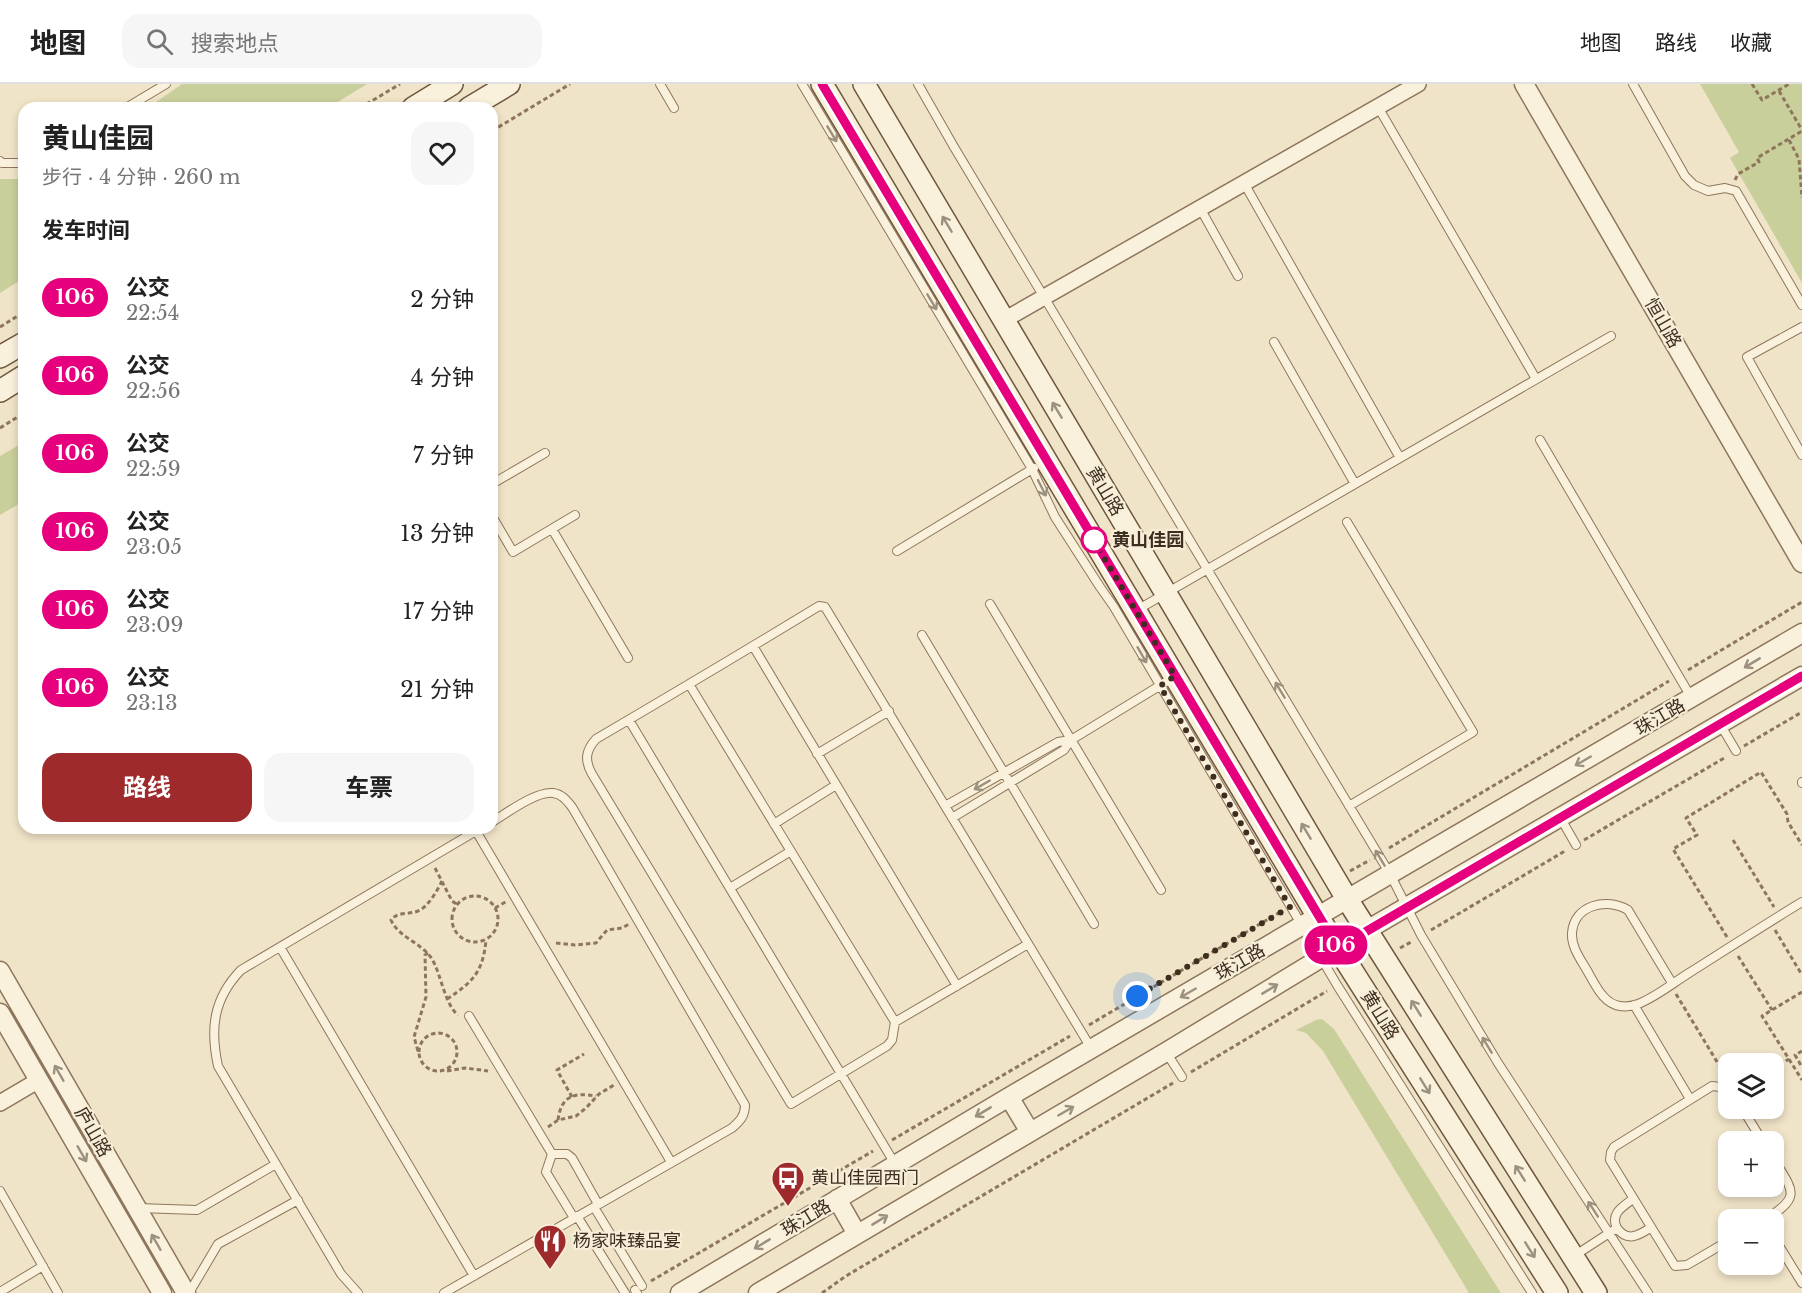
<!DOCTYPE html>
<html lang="zh">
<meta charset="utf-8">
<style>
:root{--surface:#fff;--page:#f6f6f6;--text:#222;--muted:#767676;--line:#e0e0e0;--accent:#9e2a2b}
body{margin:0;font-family:"Libre Baskerville","Noto Sans SC",serif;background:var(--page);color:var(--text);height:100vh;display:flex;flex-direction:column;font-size:22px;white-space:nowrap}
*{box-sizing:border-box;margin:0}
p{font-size:20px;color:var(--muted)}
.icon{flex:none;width:33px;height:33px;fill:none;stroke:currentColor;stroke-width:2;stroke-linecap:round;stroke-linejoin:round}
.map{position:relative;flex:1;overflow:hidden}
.side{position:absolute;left:18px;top:18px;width:480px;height:732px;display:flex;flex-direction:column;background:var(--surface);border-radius:18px;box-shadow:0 3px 9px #0003}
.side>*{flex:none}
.badge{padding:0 12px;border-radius:20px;font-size:21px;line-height:39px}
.fabs{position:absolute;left:1718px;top:969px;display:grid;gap:12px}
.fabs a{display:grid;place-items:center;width:66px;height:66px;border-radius:12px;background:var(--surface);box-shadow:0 3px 9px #0003;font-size:30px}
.you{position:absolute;width:30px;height:30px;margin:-15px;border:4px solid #fff;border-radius:50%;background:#1a73e8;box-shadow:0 0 0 9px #1a73e833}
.map>.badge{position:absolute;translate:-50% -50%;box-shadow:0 0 0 3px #fff}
h2{padding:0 24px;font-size:22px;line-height:54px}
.round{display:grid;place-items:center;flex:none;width:63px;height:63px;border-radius:18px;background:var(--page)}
.overview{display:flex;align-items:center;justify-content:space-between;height:102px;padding:0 24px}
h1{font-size:28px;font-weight:700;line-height:45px}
.primary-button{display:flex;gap:12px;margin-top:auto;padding:12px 24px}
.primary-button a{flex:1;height:69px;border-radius:18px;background:var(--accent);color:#fff;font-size:24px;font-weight:700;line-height:69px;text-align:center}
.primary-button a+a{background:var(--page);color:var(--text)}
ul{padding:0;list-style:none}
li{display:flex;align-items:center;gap:18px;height:78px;padding:0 24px}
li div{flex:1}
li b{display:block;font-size:22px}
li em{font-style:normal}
li .badge{min-width:66px;font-weight:700;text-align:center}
header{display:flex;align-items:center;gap:36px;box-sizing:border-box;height:84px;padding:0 30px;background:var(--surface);border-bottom:2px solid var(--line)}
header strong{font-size:28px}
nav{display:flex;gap:33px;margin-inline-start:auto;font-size:21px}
.search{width:420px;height:54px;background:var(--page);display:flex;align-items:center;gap:15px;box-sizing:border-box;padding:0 21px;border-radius:18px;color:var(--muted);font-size:22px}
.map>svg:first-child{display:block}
</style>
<header>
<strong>地图</strong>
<div class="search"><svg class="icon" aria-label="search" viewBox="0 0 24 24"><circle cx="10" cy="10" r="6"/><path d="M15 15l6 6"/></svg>搜索地点</div>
<nav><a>地图</a><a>路线</a><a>收藏</a></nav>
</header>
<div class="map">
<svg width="1802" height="1209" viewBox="0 0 1802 1209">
<rect width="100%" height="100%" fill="#f0e4c8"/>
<!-- green -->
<path fill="#c9cf9b" d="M182 0H367L328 24H155L153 20Z
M1700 0H1802V199L1730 74 1739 68Z
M0 95H24V194L0 209Z
M24 358V417L0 431V372Z
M1322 935 1334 945 1501 1209H1469L1323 967 1306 949 1296 946 1316 936Z"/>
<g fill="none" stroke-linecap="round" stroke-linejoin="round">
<defs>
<path id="service" d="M660 0 674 24
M802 0 1032 385 1055 433 1100 503 1114 523 1337 901 1532 1209
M918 0 954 63 1390 790 1421 851 1498 979 1648 1209
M1633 0 1685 92 1694 101 1708 107 1725 104 1736 107 1802 221
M1378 23 1536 295
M126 24 166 0
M0 77 2 79H24
M1244 99 1400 374
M1200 124 1238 192
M1802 243 1747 273 1802 371
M1274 258 1355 400
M1540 356 1691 613
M492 400 545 369
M492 432 513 468 575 431
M1347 438 1473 648 1349 722
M552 445 628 574
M897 467 1034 384
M990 520 1161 806
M1137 526 1611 252
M922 551 1094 840
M753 562 957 902
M689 600 895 938 892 956 887 962 791 1020 592 690C584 676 586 666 596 655 671 611 745 567 819 522L825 523 1091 964
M629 636 895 1080
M1720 640 1736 667
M817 670 889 627
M1802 698V699
M945 722 1058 658 1071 656
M1560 733 1576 761
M952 734 1064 666 1071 656 1174 593
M774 740 836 701
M476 747 671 1078
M730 804 791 767
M280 863 474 1192
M1672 899 1628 826C1607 813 1574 821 1572 849 1571 864 1582 877 1589 890 1596 902 1604 920 1620 922 1626 923 1632 922 1638 920 1656 913 1673 899 1689 889 1727 865 1764 841 1802 818
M1634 921 1690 1015
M469 932 552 1070 546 1088 574 1134
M895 938 1028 860
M1166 968 1182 993
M1728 1004 1712 1002 1614 1063 1611 1068 1610 1076 1675 1182 1687 1181 1728 1157
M1742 1024 1763 1058
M552 1070H567L572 1074 598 1120
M0 1107 58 1209
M594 1123 642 1202
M138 1124 197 1126 276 1080
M577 1132 625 1209
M1764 1136C1802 1113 1794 1108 1773 1074
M1617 1144C1610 1130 1622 1123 1633 1115
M1773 1152 1802 1199
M1574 1172 1617 1144C1627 1158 1638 1152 1650 1144
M635 1206 637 1209
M0 1208 43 1182
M189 1209 218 1160 298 1116
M358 1209 341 1190 218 982C210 945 213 915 241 886L481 744
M444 1209 732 1044C740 1037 745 1032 745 1021L572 723C567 717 562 710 553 709 536 707 507 729 492 738"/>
<path id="minor" d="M1004 236 1418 0
M0 1019 39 996"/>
<path id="tertiary" d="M1524 0 1802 479
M0 887 186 1209
M0 929 162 1209
M1009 1013 1030 1048
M837 1115 857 1150
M680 1209 1009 1013 1802 549
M758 1209 1166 968 1367 846 1802 592"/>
<path id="secondary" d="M822 0 1318 833 1557 1209
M864 0 1347 815 1596 1209
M413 24 452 0
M469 24 509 0
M0 273 24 259
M0 307 24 292"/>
</defs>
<!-- service casing -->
<use href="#service" stroke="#8d765c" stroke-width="10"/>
<!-- minor casing -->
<use href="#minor" stroke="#8d765c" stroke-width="18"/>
<!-- tertiary casing -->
<use href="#tertiary" stroke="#8d765c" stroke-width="21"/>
<!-- secondary casing -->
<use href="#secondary" stroke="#6f573f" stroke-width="24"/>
<!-- path -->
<path stroke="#8d765c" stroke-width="3" stroke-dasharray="4.5 3" stroke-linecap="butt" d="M1752 0 1762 16 1789 0
M1779 7 1802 46
M360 24 400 0
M492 47 570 0
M1789 56 1799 75 1802 114
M1735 96 1738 90 1759 78 1757 74 1802 47
M0 243 24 228
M0 344 24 329
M1688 586 1802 518
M1744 662 1802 628
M1584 756 1726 673
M1733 756 1774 823
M1389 764 1669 597
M435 784 452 817 458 821
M1350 787 1370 776
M442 797C437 807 428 823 418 827 408 831 398 827 391 836 399 854 421 858 432 875 441 890 445 921 458 931
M452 835a23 23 0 1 1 46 0a23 23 0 1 1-46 0Z
M495 824 507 817
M1431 846 1565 767
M1775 846 1802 891
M1727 853 1673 765 1697 751 1686 734 1761 688 1787 730 1788 738 1802 761
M556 859 575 861 596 859 607 846 622 844 629 840
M1400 864 1413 857
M1738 872 1772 926
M1802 908 1762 932 1802 996
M1676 910 1725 991
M447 915C473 898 483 888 486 856
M1089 941 1282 827
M419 968a19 19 0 1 1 38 0a19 19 0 1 1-38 0Z
M418 967 414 953 426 913 425 871 428 869
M1802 967 1795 971 1802 983
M1773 985 1789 975
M447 987 465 984 488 987
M1191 988 1327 907
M572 1013 557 986 584 970
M558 1036C561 1012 574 1008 596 1012
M548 1043 558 1036 576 1032 586 1024 599 1010 614 1001
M892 1056 1070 952
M651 1197 873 1067
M822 1209 846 1192 1173 999"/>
<!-- service -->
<use href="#service" stroke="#faf1dc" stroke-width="8"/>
<!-- minor -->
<use href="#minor" stroke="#faf1dc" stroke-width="15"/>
<!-- tertiary -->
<use href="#tertiary" stroke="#faf1dc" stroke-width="18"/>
<!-- secondary -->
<use href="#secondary" stroke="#faf1dc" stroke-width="21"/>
</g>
<!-- one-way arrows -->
<defs><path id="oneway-shaft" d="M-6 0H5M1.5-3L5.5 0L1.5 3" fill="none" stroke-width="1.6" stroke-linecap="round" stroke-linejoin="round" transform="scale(1.5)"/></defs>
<g stroke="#9c907e">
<use href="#oneway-shaft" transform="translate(832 50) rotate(59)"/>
<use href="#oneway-shaft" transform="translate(947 140) rotate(-121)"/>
<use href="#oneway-shaft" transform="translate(932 218) rotate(59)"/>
<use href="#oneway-shaft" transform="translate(1057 326) rotate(-121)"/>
<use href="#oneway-shaft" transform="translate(1042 404) rotate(63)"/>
<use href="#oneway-shaft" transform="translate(1142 571) rotate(60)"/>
<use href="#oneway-shaft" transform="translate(1752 579) rotate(149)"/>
<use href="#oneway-shaft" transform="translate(1280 606) rotate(-121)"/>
<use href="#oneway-shaft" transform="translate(1583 677) rotate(150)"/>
<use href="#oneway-shaft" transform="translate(982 701) rotate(150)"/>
<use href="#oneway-shaft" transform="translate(1306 747) rotate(-121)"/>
<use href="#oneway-shaft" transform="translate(1380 774) rotate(-121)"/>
<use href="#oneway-shaft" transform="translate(1270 905) rotate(-31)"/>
<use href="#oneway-shaft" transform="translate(1188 909) rotate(150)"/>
<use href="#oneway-shaft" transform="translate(1416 924) rotate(-122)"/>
<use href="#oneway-shaft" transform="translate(1487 961) rotate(-121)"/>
<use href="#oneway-shaft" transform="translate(59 989) rotate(-120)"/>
<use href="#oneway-shaft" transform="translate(1425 1002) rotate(58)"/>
<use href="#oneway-shaft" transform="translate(1066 1027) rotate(-30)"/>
<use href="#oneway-shaft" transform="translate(983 1028) rotate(149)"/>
<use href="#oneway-shaft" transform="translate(82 1070) rotate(60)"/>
<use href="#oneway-shaft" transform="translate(1520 1089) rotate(-122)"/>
<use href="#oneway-shaft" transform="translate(1593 1125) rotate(-123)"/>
<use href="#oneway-shaft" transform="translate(880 1136) rotate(-31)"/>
<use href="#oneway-shaft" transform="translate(156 1158) rotate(-120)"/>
<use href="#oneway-shaft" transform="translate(762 1160) rotate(149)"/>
<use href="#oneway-shaft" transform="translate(1530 1166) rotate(58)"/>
</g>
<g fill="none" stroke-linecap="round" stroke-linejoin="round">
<defs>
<path id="line" d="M822 0 1338 864 1802 592"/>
</defs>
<!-- line casing -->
<use href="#line" stroke="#fff" stroke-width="14"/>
<!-- line -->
<use href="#line" stroke="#e6007e" stroke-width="9"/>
<!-- walk -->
<path stroke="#3d2e20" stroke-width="6" stroke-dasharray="0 10.8" d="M1094 456 1091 452 1175 592 1160 602 1290 823 1137 912"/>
</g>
<!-- icons -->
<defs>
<symbol id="bus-pin" viewBox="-11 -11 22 30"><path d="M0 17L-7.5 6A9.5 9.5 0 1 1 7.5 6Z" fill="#9e2a2b" stroke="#f7eed8"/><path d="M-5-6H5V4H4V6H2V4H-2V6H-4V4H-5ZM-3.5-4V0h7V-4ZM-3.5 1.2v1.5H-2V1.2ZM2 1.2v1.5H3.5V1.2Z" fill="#fff"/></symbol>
<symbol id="restaurant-pin" viewBox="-11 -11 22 30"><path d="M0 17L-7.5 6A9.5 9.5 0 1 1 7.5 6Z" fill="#9e2a2b" stroke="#f7eed8"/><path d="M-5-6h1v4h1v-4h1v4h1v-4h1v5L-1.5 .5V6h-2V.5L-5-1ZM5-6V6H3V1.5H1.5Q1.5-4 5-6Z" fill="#fff"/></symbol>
</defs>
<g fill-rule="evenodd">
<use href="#bus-pin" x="769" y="1075" width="38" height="52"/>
<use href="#restaurant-pin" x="531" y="1138" width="38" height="52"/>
</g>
<!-- markers -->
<circle fill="#fff" stroke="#e6007e" stroke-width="3" cx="1094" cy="456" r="12"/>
<g text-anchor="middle" stroke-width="4.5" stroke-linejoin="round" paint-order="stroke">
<!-- street labels -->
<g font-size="18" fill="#3d2e20" stroke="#f7eed8">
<text transform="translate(1663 239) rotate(60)" y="6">恒山路</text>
<text transform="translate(1105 407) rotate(59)" y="6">黄山路</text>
<text transform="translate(1660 633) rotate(-30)" y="6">珠江路</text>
<text transform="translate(1240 878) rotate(-30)" y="6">珠江路</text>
<text transform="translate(1380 931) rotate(58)" y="6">黄山路</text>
<text transform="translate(93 1048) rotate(60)" y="6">庐山路</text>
<text transform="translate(806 1134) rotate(-31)" y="6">珠江路</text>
</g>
<!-- stop labels -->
<g font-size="18" font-weight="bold" fill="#3d2e20" stroke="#f7eed8" text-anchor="start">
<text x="1112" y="462">黄山佳园</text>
</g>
<!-- poi labels -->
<g font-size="18" fill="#3d2e20" stroke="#f7eed8" text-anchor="start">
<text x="811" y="1100">黄山佳园西门</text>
<text x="573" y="1163">杨家味臻品宴</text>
</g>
</g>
</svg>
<div class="fabs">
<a><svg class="icon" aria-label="layers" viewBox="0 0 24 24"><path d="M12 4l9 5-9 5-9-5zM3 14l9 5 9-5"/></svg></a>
<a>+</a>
<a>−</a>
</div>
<div class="you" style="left:1137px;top:912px"></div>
<b class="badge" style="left:1336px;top:861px;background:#e6007e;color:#fff">106</b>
<section class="side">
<div class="overview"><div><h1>黄山佳园</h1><p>步行 · 4 分钟 · 260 m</p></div><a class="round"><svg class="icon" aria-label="heart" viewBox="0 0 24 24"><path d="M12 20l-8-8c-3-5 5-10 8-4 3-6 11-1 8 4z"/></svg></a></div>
<h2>发车时间</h2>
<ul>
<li><span class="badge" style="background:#e6007e;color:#fff">106</span><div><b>公交</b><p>22:54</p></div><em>2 分钟</em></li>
<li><span class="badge" style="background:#e6007e;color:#fff">106</span><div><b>公交</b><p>22:56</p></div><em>4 分钟</em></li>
<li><span class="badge" style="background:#e6007e;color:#fff">106</span><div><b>公交</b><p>22:59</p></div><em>7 分钟</em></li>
<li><span class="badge" style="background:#e6007e;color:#fff">106</span><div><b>公交</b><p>23:05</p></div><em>13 分钟</em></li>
<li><span class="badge" style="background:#e6007e;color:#fff">106</span><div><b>公交</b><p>23:09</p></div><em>17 分钟</em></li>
<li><span class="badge" style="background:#e6007e;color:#fff">106</span><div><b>公交</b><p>23:13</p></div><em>21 分钟</em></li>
</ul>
<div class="primary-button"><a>路线</a><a>车票</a></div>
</section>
</div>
